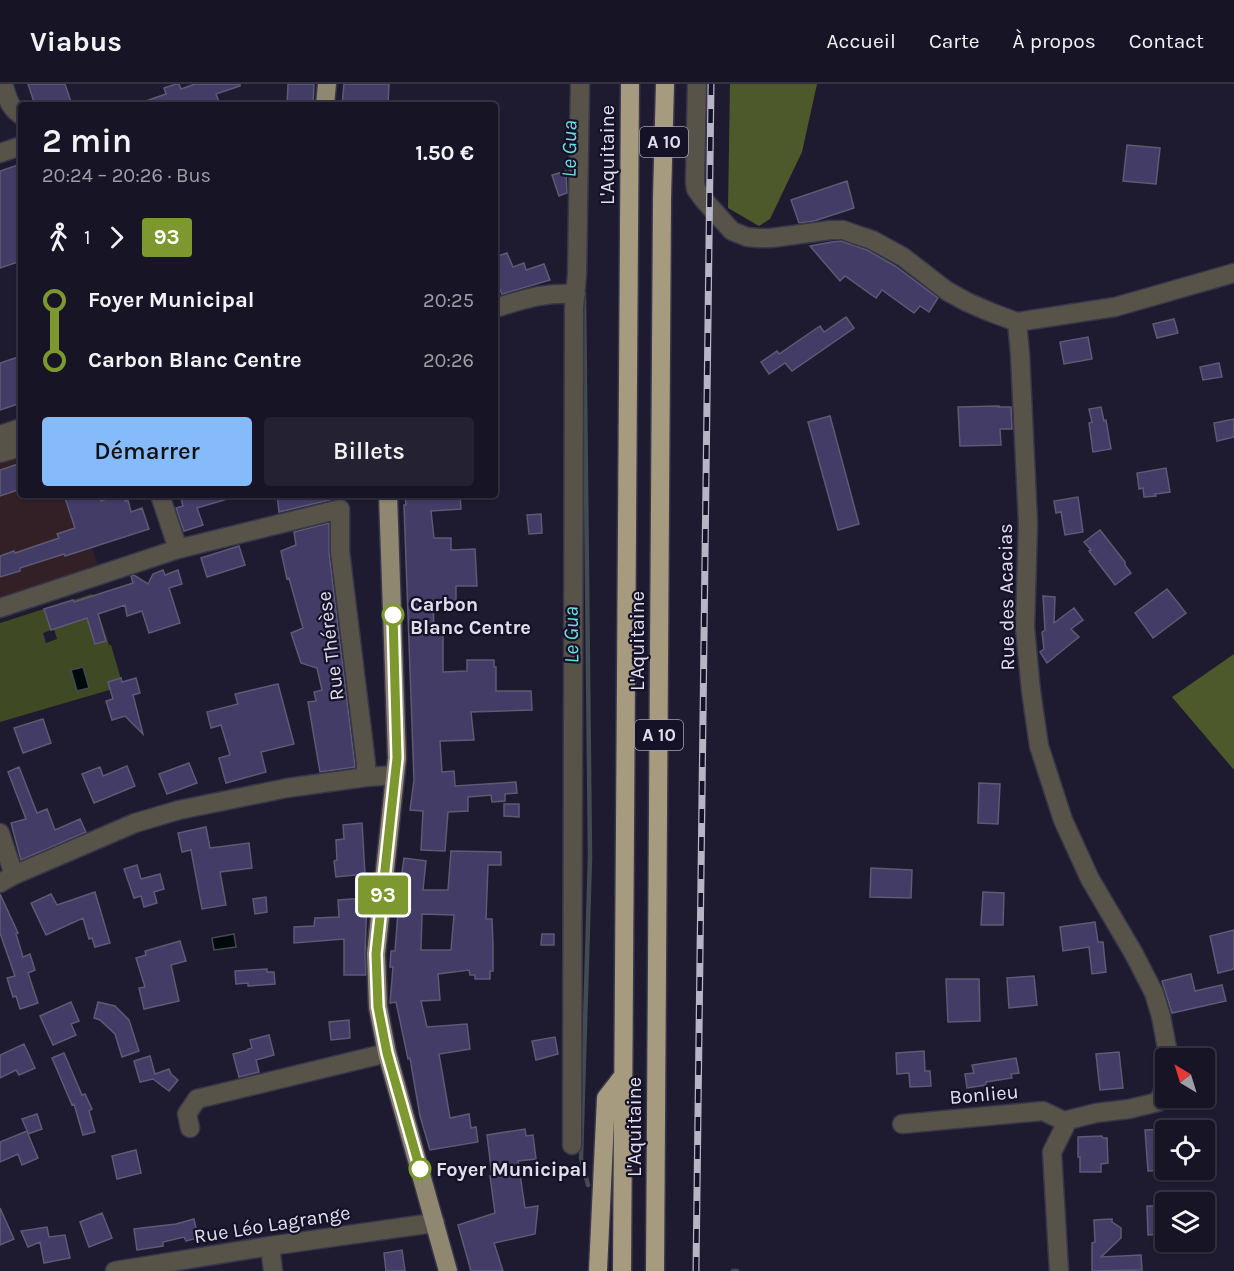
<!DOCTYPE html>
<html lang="fr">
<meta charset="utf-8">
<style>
:root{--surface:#161425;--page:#232132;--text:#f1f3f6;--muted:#9e9ea7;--line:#353342;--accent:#85bbfb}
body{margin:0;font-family:Karla,sans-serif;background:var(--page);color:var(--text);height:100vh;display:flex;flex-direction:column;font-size:22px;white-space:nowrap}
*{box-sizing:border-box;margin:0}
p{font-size:20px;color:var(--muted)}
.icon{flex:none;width:33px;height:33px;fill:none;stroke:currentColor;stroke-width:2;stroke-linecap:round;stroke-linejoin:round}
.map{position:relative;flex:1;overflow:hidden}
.panel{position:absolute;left:18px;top:18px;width:480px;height:396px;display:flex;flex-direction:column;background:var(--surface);border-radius:6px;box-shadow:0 2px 4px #0004,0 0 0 2px var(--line)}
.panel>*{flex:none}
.badge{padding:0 12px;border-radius:4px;font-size:21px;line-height:39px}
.needle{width:39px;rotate:322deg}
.buttons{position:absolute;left:1155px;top:964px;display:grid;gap:12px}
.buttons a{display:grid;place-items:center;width:60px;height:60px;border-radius:6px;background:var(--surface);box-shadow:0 2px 4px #0004,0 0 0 2px var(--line);font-size:30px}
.map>.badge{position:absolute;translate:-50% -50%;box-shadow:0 0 0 3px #fff}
.legs{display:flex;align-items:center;gap:9px;height:66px;padding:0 24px;font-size:20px}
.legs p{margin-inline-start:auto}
.headline{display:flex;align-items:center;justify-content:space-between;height:102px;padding:0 24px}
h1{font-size:33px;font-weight:600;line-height:45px}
.button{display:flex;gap:12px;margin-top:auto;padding:12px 24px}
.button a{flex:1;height:69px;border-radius:6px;background:var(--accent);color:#111;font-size:24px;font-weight:600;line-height:69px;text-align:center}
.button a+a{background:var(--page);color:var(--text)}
ul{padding:0 24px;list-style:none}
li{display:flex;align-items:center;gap:21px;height:60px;font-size:22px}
li i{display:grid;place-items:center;width:9px;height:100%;margin:0 8px;background:currentColor}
li i::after{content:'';width:15px;height:15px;margin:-8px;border:4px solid;border-radius:50%;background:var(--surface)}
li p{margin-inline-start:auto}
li:first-child i{background:linear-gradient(#0000 50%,currentColor 0)}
li:last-child i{background:linear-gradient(currentColor 50%,#0000 0)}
header{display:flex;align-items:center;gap:36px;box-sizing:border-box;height:84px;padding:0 30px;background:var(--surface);border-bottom:2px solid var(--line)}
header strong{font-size:28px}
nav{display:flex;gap:33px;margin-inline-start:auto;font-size:21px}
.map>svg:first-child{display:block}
</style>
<header>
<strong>Viabus</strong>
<nav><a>Accueil</a><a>Carte</a><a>À propos</a><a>Contact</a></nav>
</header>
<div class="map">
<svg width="1234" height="1187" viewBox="0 0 1234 1187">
<rect width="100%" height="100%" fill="#1e1b31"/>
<!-- education -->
<path fill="#322026" d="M21 361V411H75L98 482 0 515V368Z"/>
<!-- green -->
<path fill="#3f4923" d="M92 510 109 561H111L123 602 0 638V539L44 525 51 546 43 549 46 559 57 555 54 545 80 536 73 516Z"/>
<!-- forest -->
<path fill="#4d592a" d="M730 0H817L802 68 770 135 759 142 728 124Z
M1234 570V686L1172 613Z"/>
<!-- water -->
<path fill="#000a0c" stroke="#434a50" stroke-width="1.5" d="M83 583 89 604 77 607 71 586Z
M234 850 236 863 214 866 212 854Z"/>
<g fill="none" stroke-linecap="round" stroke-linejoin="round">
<!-- stream -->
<path stroke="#434a50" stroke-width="4.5" d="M584 211 590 773 581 1074 588 1101
M733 1187H737"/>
</g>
<!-- building -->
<path fill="#423c66" stroke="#5d5a74" stroke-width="1.5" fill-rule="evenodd" d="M28 0H65L72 21H35Z
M176 0H179L181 5 195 0H240V2L216 10 219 18 209 21H140V19L166 10 164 4Z
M288 0H314L313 21H287Z
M344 0H389L388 21H342Z
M1127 61 1160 64 1156 100 1123 97Z
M21 80V177L0 184V87Z
M566 87 567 109 559 112 552 91Z
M847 97 854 124 814 137 799 139 791 116Z
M841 157 867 166 895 182 938 214 929 228 920 222 914 229 882 206 876 214 845 192 840 197 810 162 832 158Z
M507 169 513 183 524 179 526 186 544 180 550 196 502 210 499 203 495 205V173Z
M846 233 854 244 792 287 785 279 769 290 761 278 777 267 779 270 820 242 824 248Z
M1174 235 1178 249 1157 254 1153 240Z
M1088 253 1092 275 1064 280 1060 258Z
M21 272V319L0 326V279Z
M1219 279 1222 293 1203 296 1200 283Z
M999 322V323H1011L1012 345H1000L1001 361 960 362 958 323Z
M1101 323 1104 337 1106 336 1111 365 1093 368 1089 339 1092 338 1089 325Z
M830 332 859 440 838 446 808 338Z
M1234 335V353L1217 357 1214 339Z
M21 379V405L0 412V386Z
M1166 384 1170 408 1155 410 1156 412 1144 413 1143 404 1139 405 1137 389Z
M64 411H102L101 417 119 411H123L125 417 128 416 131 428 142 424 149 445 65 472 64 470 20 484V487L0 493V472L14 467 15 469 59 454 57 450 75 444Z
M180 411H230L231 414 197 424 203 441 184 447 176 424 183 422Z
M277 411H342L338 414 279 428Z
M405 411H460L461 425 431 427 434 454H451V466L475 465 477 502H456V518L433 517 434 549H443V588L467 587V576H494V583H496V607H531L532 626 471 628 474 656 440 657 442 688 454 687 455 702 516 698 517 709 505 710V717L492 718 491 711 468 713V727L448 728 445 767 421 766 423 727 410 726 414 696 404 421H406Z
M1078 413 1083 448 1065 451 1061 428 1056 429 1054 417Z
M541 430 542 449 529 450 527 431Z
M329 439V468L355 683 320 688 308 618 316 617 314 608 322 606 317 584 301 579 291 549 303 544 289 494 287 495 281 467 296 461 294 448Z
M1100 446 1125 478V481L1131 489 1115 501 1089 467 1091 466 1084 458Z
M239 462 245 481 207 493 201 474Z
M163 486 165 491 178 486 182 500 169 504 180 539 149 549 142 527 127 532 125 521 98 530 106 557 95 560 87 534 51 546 44 525 73 516 74 518 133 499 131 492 134 491 148 500 153 490Z
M1167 505 1186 529 1153 554 1135 529Z
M1043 512 1055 513 1054 539 1074 524 1083 536 1071 545 1079 553 1047 579 1040 568 1044 565 1042 548 1045 546Z
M121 594 122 598 136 594 140 609 133 611 143 650 125 632 112 636 106 617 113 615 108 598Z
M278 600 294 660 261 668 266 688 226 699 219 674 230 671 221 641 211 644 207 628 238 620 235 610Z
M43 635 51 659 23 669 14 644Z
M189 679 197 699 167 710 159 690Z
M127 682 135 702 94 719 82 690 100 683 103 692Z
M19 683 37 729 47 725 55 746 80 735 86 748 21 776 11 739 26 735 8 688Z
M979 699 1000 700 998 740 978 739Z
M504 720H519V733L504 732Z
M362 739 365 790 336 793 334 777 337 776 336 756 344 755 343 741Z
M206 743 210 764 249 759 252 784 220 788 226 821 202 825 191 766 182 768 178 749Z
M451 767 501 768V781H488L486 835H492L493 861V887H490V895H475V891H470L469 886 438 890 440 916 421 917 427 943 467 940 470 965 439 970 450 1034 469 1030 471 1044 476 1043 478 1058 430 1066 420 1032 410 974 408 975 396 918 390 919 393 883H390L391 867H395L400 802 404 774 426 777 423 806H448ZM422 830 454 831 451 866H421Z
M137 781 141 795 160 790 164 805 154 808 157 819 144 823 141 812 134 814 124 785Z
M871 784 912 786 911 814 870 813Z
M95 808 110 859 95 863 92 854 89 855 83 834 46 851 31 819 51 810 57 821Z
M983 808 1004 809 1003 841H981Z
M0 810 18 849 16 850 23 873 30 870 35 886 28 889 38 919 20 925 16 912 13 913 7 894 15 892 0 849Z
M266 813 267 828 255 830 253 815Z
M367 814 365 870 366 891H344V855L294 859V843L314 842 315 834 339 833 338 816Z
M1095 838 1098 858H1103L1106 888 1092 890 1089 863 1063 867 1060 843Z
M1234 846V885L1218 889 1210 852Z
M542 850H554V861H541Z
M180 857 186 877 171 881 179 917 144 925 139 904 145 903 136 874 146 871 145 867Z
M267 885V888H274L275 900 248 902V899L236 900 235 887Z
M1191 890 1195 907 1222 901 1226 917 1172 929 1162 897Z
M1034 892 1037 921 1009 924 1007 894Z
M946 895H979L980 937 948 938Z
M71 918 79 937 71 940 76 951 53 961 40 932Z
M98 918 115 922 129 936 139 967 122 973 115 950 100 936 94 934Z
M349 936 350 954 331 956 329 938Z
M269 951 274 971 256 976 259 988 239 993 233 970 248 966V965L252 964 250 956Z
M555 953 558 970 536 976 532 957Z
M24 960 35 984 19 991 16 986 0 994V971Z
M924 967 925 987H930L931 1002 910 1003 909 989 897 990 896 969Z
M1119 968 1123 1004 1100 1006 1096 970Z
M64 969 82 1011 85 1010 92 1025 89 1027 95 1048 83 1051 74 1020 72 1021 52 974Z
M150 972 155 990 169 985 171 990 178 996 169 1007 153 995 140 998 134 977Z
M1016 974 1019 989 1011 990 1012 994 986 998V1001L967 1004 965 990 974 989 972 981Z
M37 1030 42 1045 28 1050 38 1074 22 1081 18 1070 0 1078V1058L27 1047 28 1049 22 1035Z
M525 1045 526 1052 533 1051 536 1075 518 1077 525 1124 538 1122 535 1150 494 1159 503 1187H471L458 1141 495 1129 490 1092H492L487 1051Z
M1166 1045V1086L1148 1087 1145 1046Z
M1102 1052 1103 1054H1107L1108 1079 1101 1080V1088H1080V1073H1078V1053Z
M136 1066 141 1089 117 1095 112 1072Z
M1147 1122H1166V1150L1148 1151Z
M0 1124 14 1155 0 1161Z
M102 1129 112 1154 89 1163 80 1138Z
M194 1135 198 1154 186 1157 184 1153 163 1158V1162L137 1166 134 1145 176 1140Z
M1112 1135V1138L1121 1144V1154L1101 1173 1141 1171 1142 1186 1092 1187V1159L1095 1158 1094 1136Z
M47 1143 49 1153 65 1151 70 1174 44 1179 40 1158 28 1163 21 1147Z
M402 1166 405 1187H386L384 1169Z"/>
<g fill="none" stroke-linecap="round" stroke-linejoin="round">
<defs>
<path id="minor" d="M3 0C8 14 8 22 21 31
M697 0 695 98 696 105 703 115 732 147 747 153 758 154H771L831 146H843L854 150 872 156 903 173 947 207 967 218 990 228 1017 238 1115 223 1234 189
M0 69 21 62
M495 224C525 215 544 208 576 210
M1017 238 1020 270 1028 439 1025 544 1031 607 1039 662 1063 736 1090 795 1134 870 1154 909 1161 932 1169 975
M0 351 21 344
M0 369 21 363
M160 411 178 465
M0 524 178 465 340 425V467L366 680V693
M0 749 14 791
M0 799 14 791 135 739 179 726 287 704 366 693 395 691
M902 1040 1043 1027 1066 1038
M190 1044 187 1030 197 1015 387 969
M572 1061 574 224 577 190 580 0
M270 1162 273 1187
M115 1187 270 1162 426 1140 435 1138
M1059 1187 1052 1068 1068 1036 1096 1029 1129 1025 1158 1018 1166 1001"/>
<path id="major" d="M325 21 327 0
M388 411 397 674 376 870 378 923 387 969 448 1187"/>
<path id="highway" d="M598 1187 606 1014 623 992
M622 1187 630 0
M655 1187 662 115 665 0"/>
</defs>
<!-- minor casing -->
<use href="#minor" stroke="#39364b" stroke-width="21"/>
<!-- major casing -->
<use href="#major" stroke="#39364b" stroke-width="21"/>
<!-- highway casing -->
<use href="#highway" stroke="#39364b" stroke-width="21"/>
<!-- minor -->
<use href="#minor" stroke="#575348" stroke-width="18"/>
<!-- major -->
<use href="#major" stroke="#908770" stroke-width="18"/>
<!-- highway -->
<use href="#highway" stroke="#a79b7f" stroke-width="18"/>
<defs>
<path id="rail" d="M696 1187 711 0"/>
</defs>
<!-- rail casing -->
<use href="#rail" stroke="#b6b4c5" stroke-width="7"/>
<!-- rail -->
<use href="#rail" stroke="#151227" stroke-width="4.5" stroke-dasharray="14" stroke-linecap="butt"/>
</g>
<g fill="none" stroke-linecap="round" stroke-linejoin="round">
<defs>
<path id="line-1" d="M393 531 397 674 376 870 378 923 387 969 420 1085"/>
</defs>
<!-- line-1 casing -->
<use href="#line-1" stroke="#fff" stroke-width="14"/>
<!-- line-1 -->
<use href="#line-1" stroke="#7c982e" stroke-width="9"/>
</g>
<!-- markers -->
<g fill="#fff" stroke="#7c982e" stroke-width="3">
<circle cx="393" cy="531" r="10"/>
<circle cx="420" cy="1085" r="10"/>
</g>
<g text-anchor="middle" stroke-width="4.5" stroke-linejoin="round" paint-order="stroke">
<!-- shield labels -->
<g fill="#151227" stroke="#a3a2b2" stroke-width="1.5">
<rect x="640" y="43" width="48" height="30" rx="4.5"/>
<rect x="635" y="636" width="48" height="30" rx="4.5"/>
</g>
<g font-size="18" font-weight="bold" fill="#e0dfee">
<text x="664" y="64">A 10</text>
<text x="659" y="657">A 10</text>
</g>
<!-- street labels -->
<g font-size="20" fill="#e0dfee" stroke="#151227">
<text transform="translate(607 71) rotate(-90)" y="7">L'Aquitaine</text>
<text transform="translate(1006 513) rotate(-91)" y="7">Rue des Acacias</text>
<text transform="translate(637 557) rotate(-90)" y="7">L'Aquitaine</text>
<text transform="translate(330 562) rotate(-97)" y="7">Rue Thérèse</text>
<text transform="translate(984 1010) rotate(-5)" y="7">Bonlieu</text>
<text transform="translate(634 1043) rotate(-90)" y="7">L'Aquitaine</text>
<text transform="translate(272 1140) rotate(-9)" y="7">Rue Léo Lagrange</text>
</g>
<!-- stop labels -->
<g font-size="20" font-weight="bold" fill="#e0dfee" stroke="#151227" text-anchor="start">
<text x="410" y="527">Carbon<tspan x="410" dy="23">Blanc Centre</tspan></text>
<text x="436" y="1092">Foyer Municipal</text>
</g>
<!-- water labels -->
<g font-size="21" font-style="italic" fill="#6edce3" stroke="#151227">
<text transform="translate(569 65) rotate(-89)" y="7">Le Gua</text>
<text transform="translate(571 551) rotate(-91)" y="7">Le Gua</text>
</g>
</g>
</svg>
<div class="buttons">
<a><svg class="needle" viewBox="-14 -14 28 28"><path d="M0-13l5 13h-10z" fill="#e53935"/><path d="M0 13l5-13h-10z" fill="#9e9ea7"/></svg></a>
<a><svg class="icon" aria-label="locate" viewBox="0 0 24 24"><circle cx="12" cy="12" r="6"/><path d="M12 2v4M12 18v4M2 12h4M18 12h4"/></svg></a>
<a><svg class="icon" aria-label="layers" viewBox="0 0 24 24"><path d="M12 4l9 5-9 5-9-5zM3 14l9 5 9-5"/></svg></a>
</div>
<b class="badge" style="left:383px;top:811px;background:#7c982e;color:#fff">93</b>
<section class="panel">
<div class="headline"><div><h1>2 min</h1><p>20:24 – 20:26 · Bus</p></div><b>1.50 €</b></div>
<div class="legs"><svg class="icon" aria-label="walk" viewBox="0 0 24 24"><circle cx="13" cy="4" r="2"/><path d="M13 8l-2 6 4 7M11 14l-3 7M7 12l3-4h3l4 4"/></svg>1<svg class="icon" aria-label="forward" viewBox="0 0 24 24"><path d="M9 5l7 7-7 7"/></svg><b class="badge" style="background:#7c982e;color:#fff">93</b></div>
<ul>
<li><i style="color:#7c982e"></i><b>Foyer Municipal</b><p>20:25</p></li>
<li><i style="color:#7c982e"></i><b>Carbon Blanc Centre</b><p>20:26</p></li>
</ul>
<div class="button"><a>Démarrer</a><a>Billets</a></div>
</section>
</div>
